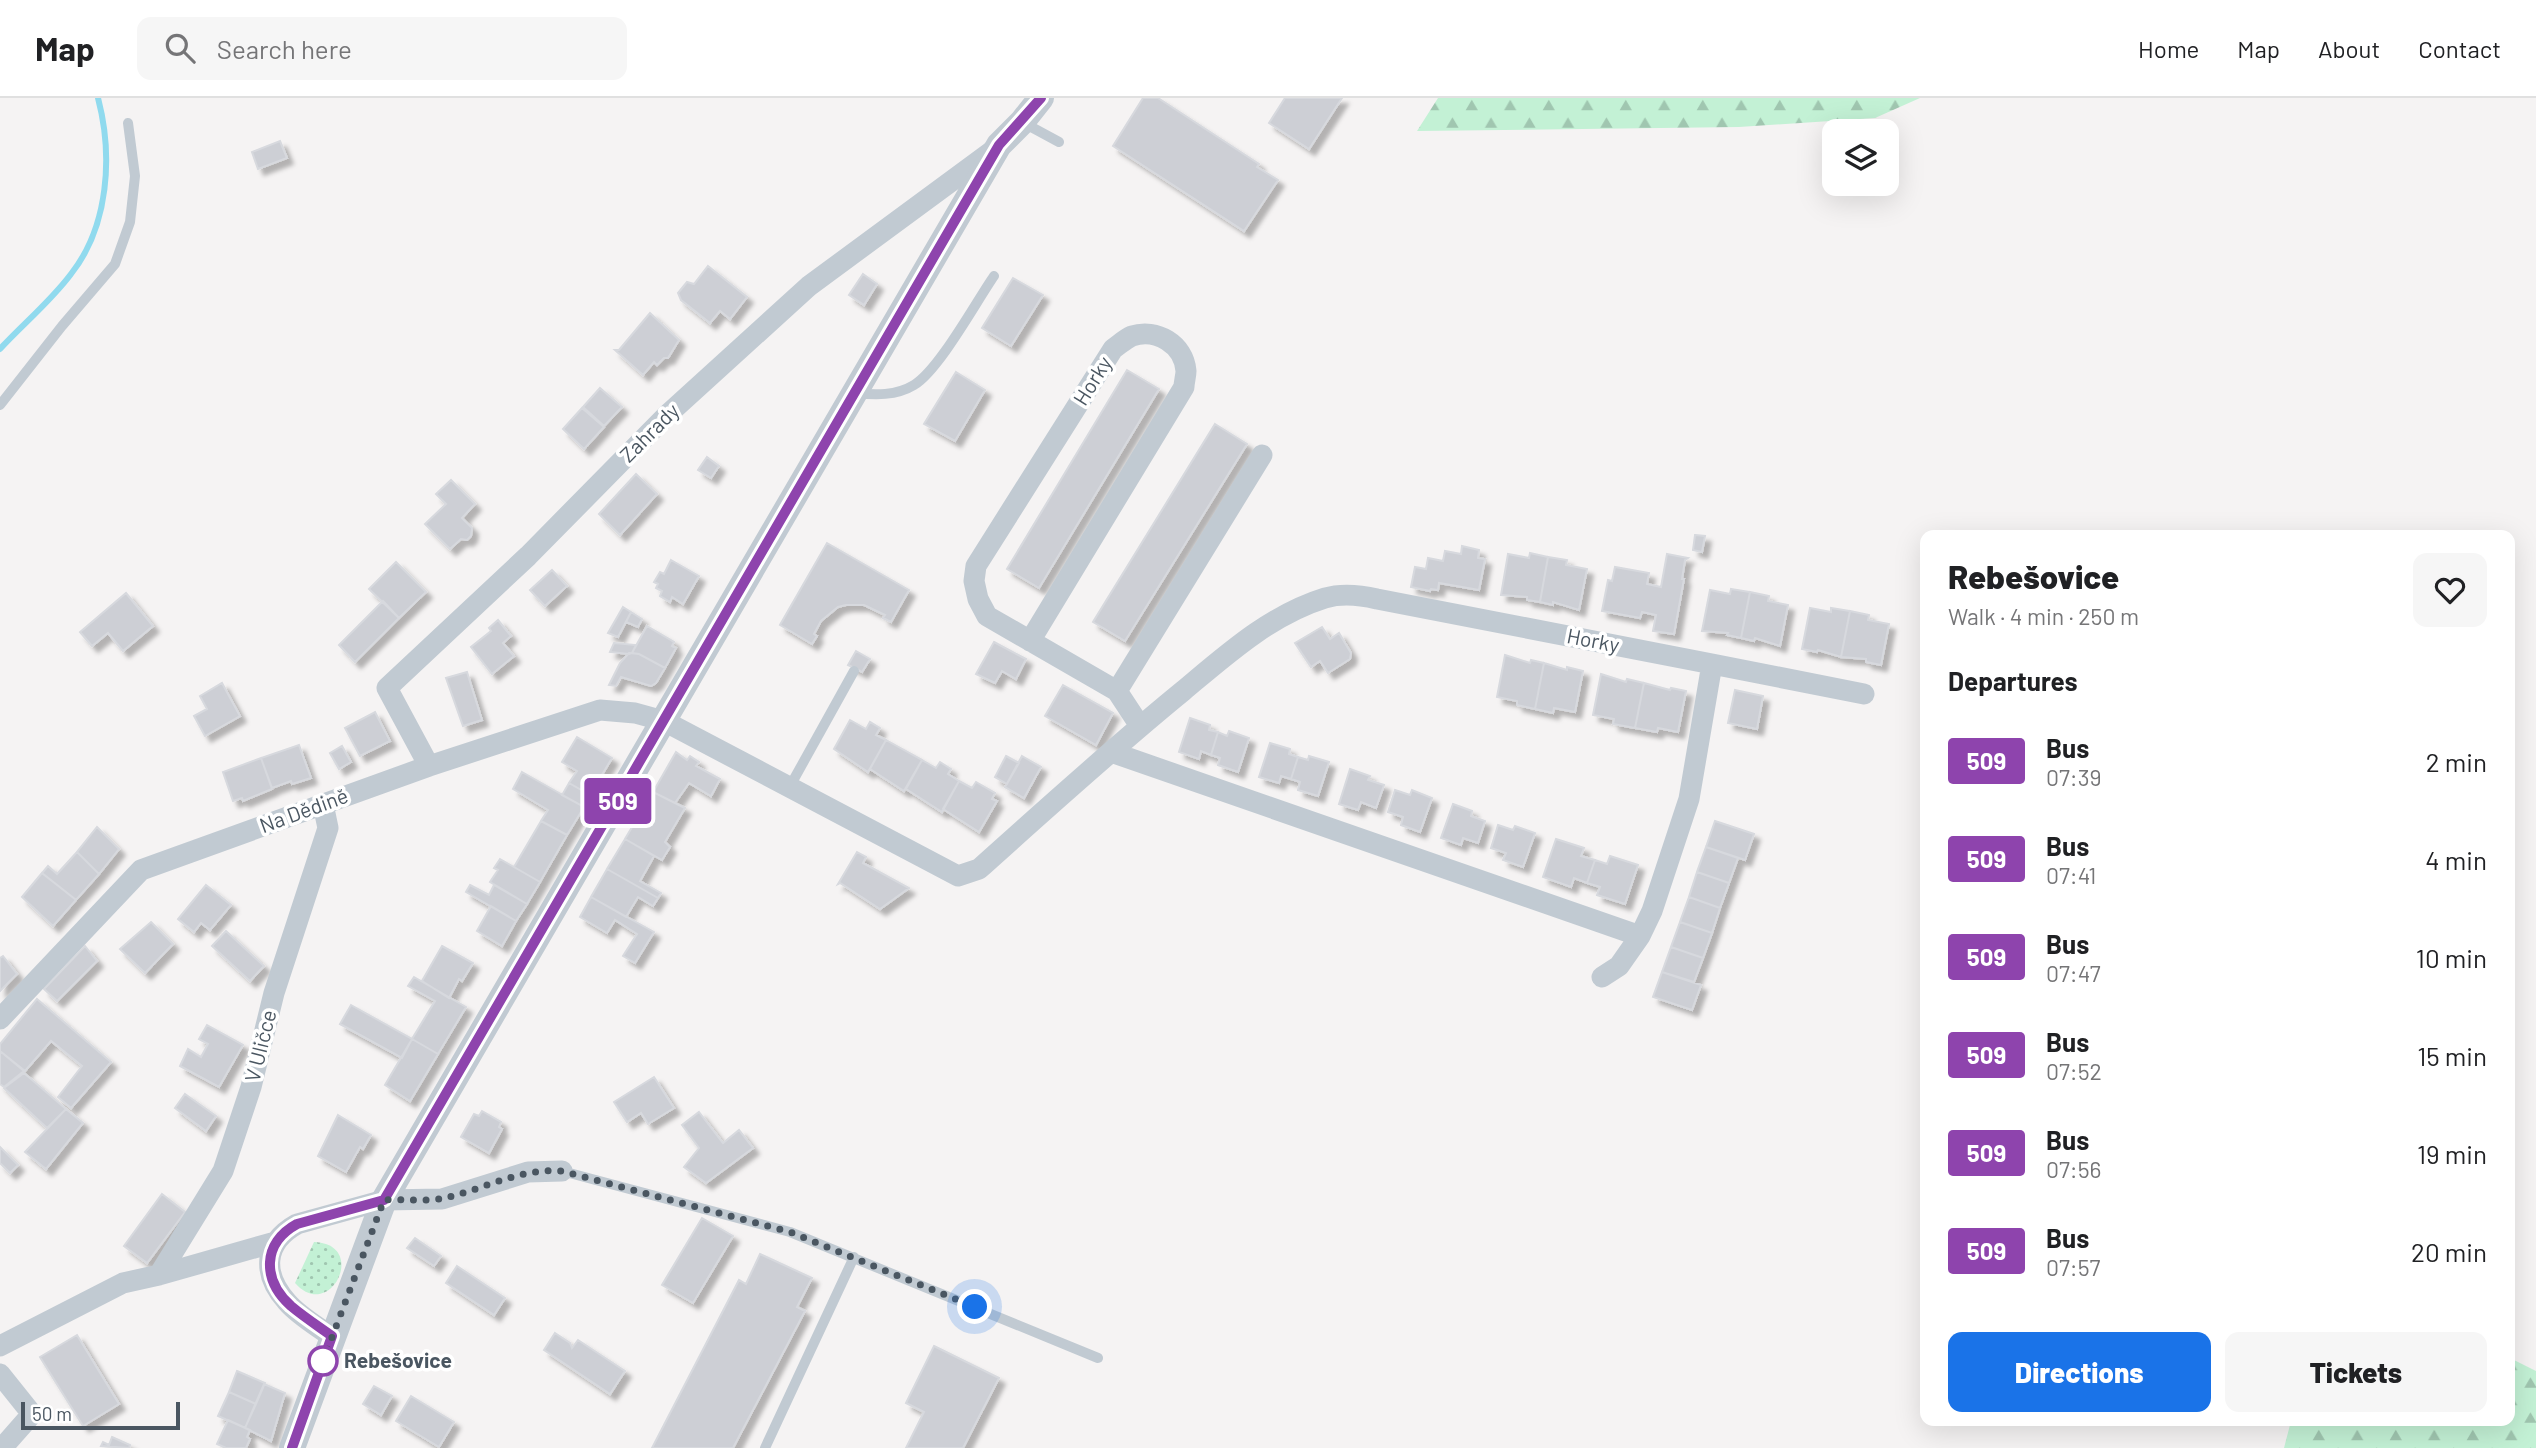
<!DOCTYPE html>
<meta charset="utf-8">
<style>
:root{--surface:#fff;--page:#f6f6f6;--text:#202124;--muted:#757577;--line:#e0e0e0;--accent:#1a73e8}
body{margin:0;font-family:Barlow,sans-serif;background:var(--page);color:var(--text);height:100vh;display:flex;flex-direction:column;font-size:26px;white-space:nowrap}
*{box-sizing:border-box;margin:0}
p{font-size:23px;color:var(--muted)}
.icon{flex:none;width:38px;height:38px;fill:none;stroke:currentColor;stroke-width:2;stroke-linecap:round;stroke-linejoin:round}
.map{position:relative;flex:1;overflow:hidden}
.details{position:absolute;left:1920px;top:432px;width:595px;height:896px;display:flex;flex-direction:column;background:var(--surface);border-radius:14px;box-shadow:0 7px 28px #0002}
.details>*{flex:none}
.badge{padding:0 14px;border-radius:5px;font-size:24px;line-height:46px}
.fabs{position:absolute;left:1822px;top:21px;display:grid;gap:14px}
.fabs a{display:grid;place-items:center;width:77px;height:77px;border-radius:14px;background:var(--surface);box-shadow:0 7px 28px #0002;font-size:35px}
.scale{position:absolute;left:21px;bottom:18px;width:159px;box-sizing:border-box;padding-left:7px;border:4px solid #4a5661;border-top:0;font-size:19px;line-height:24px;white-space:nowrap;color:#4a5661;-webkit-text-stroke:5px #fff;paint-order:stroke}
.you{position:absolute;width:35px;height:35px;margin:-18px;border:5px solid #fff;border-radius:50%;background:#1a73e8;box-shadow:0 0 0 10px #1a73e833}
.map>.badge{position:absolute;translate:-50% -50%;box-shadow:0 0 0 4px #fff}
h2{padding:0 28px;font-size:26px;line-height:63px}
.round{display:grid;place-items:center;flex:none;width:74px;height:74px;border-radius:14px;background:var(--page)}
.headline{display:flex;align-items:center;justify-content:space-between;height:119px;padding:0 28px}
h1{font-size:33px;font-weight:800;line-height:52px}
.primary-button{display:flex;gap:14px;margin-top:auto;padding:14px 28px}
.primary-button a{flex:1;height:80px;border-radius:14px;background:var(--accent);color:#fff;font-size:28px;font-weight:800;line-height:80px;text-align:center}
.primary-button a+a{background:var(--page);color:var(--text)}
ul{padding:0;list-style:none}
li{display:flex;align-items:center;gap:21px;height:98px;padding:0 28px}
li div{flex:1}
li b{display:block;font-size:26px}
li em{font-style:normal}
li .badge{min-width:77px;font-weight:700;text-align:center}
header{display:flex;align-items:center;gap:42px;box-sizing:border-box;height:98px;padding:0 35px;background:var(--surface);border-bottom:2px solid var(--line)}
header strong{font-size:33px}
nav{display:flex;gap:38px;margin-inline-start:auto;font-size:24px}
.search{width:490px;height:63px;background:var(--page);display:flex;align-items:center;gap:18px;box-sizing:border-box;padding:0 24px;border-radius:14px;color:var(--muted);font-size:26px}
.map>svg:first-child{display:block}
</style>
<header>
<strong>Map</strong>
<div class="search"><svg class="icon" aria-label="search" viewBox="0 0 24 24"><circle cx="10" cy="10" r="6"/><path d="M15 15l6 6"/></svg>Search here</div>
<nav><a>Home</a><a>Map</a><a>About</a><a>Contact</a></nav>
</header>
<div class="map">
<svg width="2536" height="1350" viewBox="0 0 2536 1350">
<defs>
<pattern id="grass-dots" width="8" height="8" patternUnits="userSpaceOnUse" patternTransform="scale(1.75)"><rect width="8" height="8" fill="#c3f1d5"/><path d="M2 2h.1M6 6h.1" fill="none" stroke="#a0c6b0" stroke-width="1.8" stroke-linecap="round"/></pattern>
<pattern id="forest-firs" width="22" height="20" patternUnits="userSpaceOnUse" patternTransform="scale(1.75)"><rect width="22" height="20" fill="#c3f1d5"/><path d="M5 1l3.5 6h-7zM16 11l3.5 6h-7z" fill="#a0c6b0"/></pattern>
<filter id="shadow"><feDropShadow dx="6" dy="6" stdDeviation="2" flood-color="#0004"/></filter>
</defs>
<rect width="100%" height="100%" fill="#f5f3f3"/>
<!-- grass -->
<path fill="url(#grass-dots)" d="M314 1144C369 1146 330 1225 295 1185Z"/>
<!-- forest -->
<path fill="url(#forest-firs)" d="M1438 0H1920L1875 20 1739 29 1417 33Z
M2510 1260 2536 1273V1350H2284L2291 1323H2510Z"/>
<g fill="none" stroke-linecap="round" stroke-linejoin="round">
<!-- stream -->
<path stroke="#90daee" stroke-width="6" d="M0 251C23 226 51 203 71 176 109 128 113 57 98 0"/>
</g>
<!-- building -->
<path fill="#cdcfd5" stroke="#d7d9de" stroke-width="2" filter="url(#shadow)" d="M1143 0H1158L1259 66 1257 69 1278 82 1244 133 1113 48Z
M1285 0H1342L1309 51 1269 25Z
M280 43 287 60 258 71 252 54Z
M708 168 747 199 730 221 720 213 710 225 681 202 678 195 687 184 694 186Z
M863 176 877 186 864 207 849 197Z
M1013 180 1043 197 1011 248 982 230Z
M650 215 679 242 668 260H664L657 267 654 264 643 277 615 252H619Z
M1127 272 1159 291 1039 490 1007 471Z
M956 274 985 292 955 343 924 326Z
M600 290 622 309 604 328 583 309Z
M582 310 604 329 584 351 563 331Z
M1215 326 1247 346 1125 543 1093 524Z
M707 359 719 368 711 380 698 372Z
M636 376 657 396 620 437 599 416Z
M451 382 475 406 462 420 472 430 471 438 467 442 461 441 450 451 425 426 446 406 436 396Z
M1695 437 1705 438 1702 454 1693 452Z
M827 445 909 492 891 524 883 520 885 517 864 507H846L838 509 821 523 814 536 817 538 812 546 780 527Z
M1462 448 1479 452 1478 460 1485 461 1479 492 1439 485 1438 492 1431 491 1430 493 1411 489 1415 469 1426 471 1428 460 1443 463 1445 453 1461 456Z
M1530 455 1548 459 1540 504 1527 502V499L1501 497 1508 456 1529 460Z
M1667 456 1688 460 1685 462 1682 481H1684L1674 536 1653 533 1656 517 1642 514 1640 520 1602 513 1608 482 1612 483 1615 469 1649 475 1647 486 1661 489Z
M1548 459 1567 462 1566 467 1587 471 1579 512 1553 504V507L1540 504Z
M671 462 699 478 683 506 672 499 670 504 660 498 662 493 656 490 658 486 654 484 660 474 664 476Z
M396 464 426 494 399 520 369 491Z
M552 472 567 488 545 508 530 492Z
M1731 491 1750 494 1741 540 1727 537 1728 535 1702 533 1710 492 1730 496Z
M1750 494 1769 498 1768 503 1788 507 1780 548 1755 540 1754 543 1741 540Z
M126 495 153 528 123 553 108 535 92 548 80 534Z
M383 503 399 520 355 564 339 547Z
M623 509 631 514 618 539 608 535Z
M1810 510 1831 514V510L1850 513 1841 559 1818 552 1817 554 1802 551Z
M1850 513 1869 517 1868 522 1889 526 1881 567 1866 564V561L1841 559Z
M631 514 642 521 638 529 626 524Z
M498 522 511 538 503 545 514 558 492 576 471 549 491 533 489 530Z
M647 528 674 544 672 548 676 550 665 570 639 556 632 555Z
M1322 529 1330 541 1339 535 1351 555 1350 561 1328 575 1320 563 1311 569 1295 545Z
M994 544 1026 561 1016 581 1002 573 995 585 976 576Z
M614 545 636 547 632 555 629 556 610 554Z
M856 553 870 561 862 574 848 567Z
M629 555 639 556 665 570 656 585 651 588 621 579 616 588 609 587 620 565Z
M1505 557 1530 565 1531 562 1544 565 1535 611 1517 607V603L1497 599Z
M1544 565 1567 572V569L1583 573 1575 614 1554 610 1553 615 1535 611Z
M467 574 482 622 463 628 446 580Z
M1601 576 1626 584 1627 581 1644 585 1635 630 1613 626 1614 621 1593 617Z
M222 585 240 618 205 638 194 618 207 611 200 598Z
M1644 585 1670 592 1671 590 1686 593 1678 634 1658 630 1657 634 1635 630Z
M1063 587 1113 615 1096 647 1045 618Z
M1735 592 1763 598 1757 631 1728 625Z
M375 614 390 643 360 658 345 630Z
M1190 620 1210 627 1209 632 1218 634 1211 657 1201 653 1199 661 1179 654Z
M850 622 866 631 870 624 880 630 876 637 886 642 868 674 834 651Z
M1229 633 1249 640 1238 674 1218 667 1220 660 1211 657 1218 634 1227 638Z
M577 639 612 660 590 697 569 685 577 673 562 664Z
M886 642 922 662 904 693 870 671Z
M1270 645 1290 651 1289 656 1298 659 1291 681 1281 678 1279 685 1259 679Z
M299 647 311 680 292 686 291 683 272 690 261 660Z
M342 648 351 664 339 671 330 655Z
M676 654 687 662 690 658 699 664 696 668 720 681 711 698 689 685 675 705 653 694Z
M1006 658 1019 665 1007 686 995 679Z
M1022 658 1041 669 1024 700 1005 689Z
M1309 658 1329 664 1318 698 1298 692 1300 684 1291 681 1298 659 1308 662Z
M261 660 272 691 243 703 242 700 233 703 223 674Z
M922 662 936 670 940 664 951 671 948 676 959 683 942 714 906 691Z
M1350 671 1370 678 1368 682 1384 687 1376 710 1361 704 1358 712 1339 706Z
M522 674 584 709 567 737 541 723 548 712 513 691Z
M959 683 972 690 976 684 995 695 992 701 997 703 979 734 943 711Z
M569 685 590 697 584 709 562 697Z
M1395 692 1410 697 1412 692 1432 700 1420 734 1401 727 1403 719 1388 714Z
M653 694 685 710 665 744 670 749 662 762 625 741Z
M1453 706 1472 713 1471 718 1485 723 1478 745 1463 740 1461 747 1441 740Z
M541 723 567 737 540 784 514 769Z
M1715 723 1754 736 1745 762 1706 749Z
M1498 727 1513 732 1515 728 1535 735 1523 769 1503 762 1506 755 1491 750Z
M97 729 119 751 99 776 77 754Z
M625 741 654 758 640 783 661 795 658 800 607 771Z
M1556 741 1584 750 1581 758 1595 762 1587 785 1574 780 1571 789 1543 779Z
M1706 749 1738 760 1729 785 1697 774Z
M77 754 99 776 76 802 42 775 48 768 57 776Z
M857 754 866 759 863 765 909 790 880 811 840 785 838 786Z
M1610 758 1638 767 1625 806 1597 797 1600 789 1587 785 1595 762 1607 766Z
M500 761 540 784 527 806 490 784 498 772 494 770Z
M607 771 658 800 653 808 638 799 626 819 591 799Z
M1697 774 1729 785 1720 810 1689 799Z
M42 775 76 802 53 828 22 799Z
M206 787 231 807 210 832 201 825 194 834 178 821Z
M470 787 489 797 494 787 527 806 516 823 466 794Z
M591 799 654 834 635 865 623 858 637 836 615 822 607 835 580 819Z
M1689 799 1720 810 1712 835 1680 824Z
M491 808 516 823 502 848 477 833Z
M151 824 173 846 145 875 120 851Z
M1680 824 1712 835 1703 860 1671 849Z
M226 833 264 868 250 883 212 848Z
M85 848 97 863 57 903 44 891Z
M442 848 473 865 462 883 459 881 449 900 422 883Z
M1671 849 1703 860 1694 884 1662 874Z
M3 858 17 876 0 893V860Z
M1662 874 1701 887 1692 912 1653 899Z
M414 879 466 909 438 956 412 941 435 903 408 888Z
M37 901 111 964 71 1010 58 999 82 968 51 943 25 973 0 953V946Z
M351 907 412 941 402 960 340 926Z
M207 927 243 947 219 989 180 968 188 951 201 959 208 946 199 941Z
M412 941 438 956 410 1003 385 987Z
M0 953 24 973 4 989 0 986Z
M24 975 66 1011 47 1030 4 990Z
M654 979 674 1010 648 1026 641 1015 627 1024 614 1004Z
M185 996 216 1018 206 1033 175 1010Z
M66 1011 83 1025 46 1071 25 1054Z
M482 1013 501 1024 499 1029 502 1031 489 1055 461 1039 474 1016 479 1018Z
M699 1014 723 1045 739 1032 753 1050 706 1085 684 1069 699 1050 682 1027Z
M338 1017 371 1037 363 1051 360 1049 346 1074 318 1058Z
M0 1049 18 1067 10 1075 0 1065Z
M162 1096 185 1114 147 1165 124 1148Z
M702 1120 733 1138 693 1205 662 1187Z
M415 1140 441 1158 434 1168 407 1150Z
M760 1156 812 1180 797 1209 805 1213 733 1350H652L739 1182 746 1186Z
M457 1168 505 1200 494 1217 446 1185Z
M555 1235 570 1245 572 1250 578 1242 625 1273 610 1296 544 1252Z
M77 1237 119 1306 83 1328 40 1259Z
M934 1248 999 1280 963 1350H906L924 1314 906 1305Z
M237 1273 265 1285 256 1306 229 1294Z
M264 1286 285 1295 271 1343 245 1330Z
M374 1288 392 1298 381 1317 363 1306Z
M229 1294 256 1306 245 1330 218 1318Z
M411 1298 454 1324 439 1349 396 1323Z
M228 1322 250 1332 247 1339 250 1341 246 1350H226L217 1346Z
M112 1339 130 1347 129 1350 101 1348 103 1344 109 1347Z"/>
<g fill="none" stroke-linecap="round" stroke-linejoin="round">
<!-- service -->
<path stroke="#c1cad2" stroke-width="10" d="M1022 24 1059 44
M855 295C875 297 896 298 914 287 939 272 976 204 994 178
M0 307 62 228 115 166 130 124 135 78 128 25
M789 690 854 573
M562 1073 790 1134 1098 1260
M765 1350 854 1159"/>
<!-- minor -->
<path stroke="#c1cad2" stroke-width="21" d="M1030 543 1184 289C1184 284 1186 278 1186 273 1184 246 1156 230 1132 238 1125 241 1119 247 1113 251L976 468 974 483 978 501 987 518 1117 593 1140 628
M1712 566 1864 596
M1117 593 1262 357
M1111 654 1640 838
M429 668 387 590 528 458 666 318 809 188 995 51
M0 921 141 772 429 668 600 612 635 615 664 623 958 778 979 771C1046 711 1113 650 1183 593 1226 557 1270 517 1325 500 1342 495 1360 497 1377 501L1712 566 1689 701 1652 813 1640 838 1619 868 1602 879
M159 1177 223 1073 251 989 274 895 328 730 323 706
M332 1239C317 1228 299 1218 287 1204 262 1176 263 1145 297 1126L384 1102 442 1101 528 1074 562 1073
M0 1248 123 1185 159 1177 275 1144
M0 1276 32 1316 2 1350"/>
<!-- tertiary -->
<path stroke="#c1cad2" stroke-width="26" d="M292 1350 384 1102 999 47 1022 24 1041 0"/>
</g>
<g fill="none" stroke-linecap="round" stroke-linejoin="round">
<defs>
<path id="line" d="M292 1350 332 1238C318 1228 304 1219 291 1208 262 1182 262 1145 297 1126L384 1102 999 47 1041 0"/>
</defs>
<!-- line casing -->
<use href="#line" stroke="#fff" stroke-width="16"/>
<!-- line -->
<use href="#line" stroke="#8e44ad" stroke-width="10"/>
<!-- walk -->
<path stroke="#4a5661" stroke-width="7" stroke-dasharray="0 12.6" d="M323 1263 384 1102C403 1101 426 1104 445 1100 484 1091 520 1070 562 1073L790 1134 975 1209"/>
</g>
<!-- markers -->
<circle fill="#fff" stroke="#8e44ad" stroke-width="3.5" cx="323" cy="1263" r="14"/>
<g text-anchor="middle" stroke-width="7" stroke-linejoin="round" paint-order="stroke">
<!-- street labels -->
<g font-size="21" fill="#4a5661" stroke="#fff">
<text transform="translate(1093 283) rotate(-58)" y="7">Horky</text>
<text transform="translate(650 335) rotate(-45)" y="7">Zahrady</text>
<text transform="translate(1593 543) rotate(11)" y="7">Horky</text>
<text transform="translate(304 713) rotate(-20)" y="7">Na Dědině</text>
<text transform="translate(261 948) rotate(-76)" y="7">V Uličce</text>
</g>
<!-- stop labels -->
<g font-size="21" font-weight="bold" fill="#4a5661" stroke="#fff" text-anchor="start">
<text x="344" y="1270">Rebešovice</text>
</g>
</g>
</svg>
<div class="fabs">
<a><svg class="icon" aria-label="layers" viewBox="0 0 24 24"><path d="M12 4l9 5-9 5-9-5zM3 14l9 5 9-5"/></svg></a>
</div>
<div class="scale">50 m</div>
<div class="you" style="left:975px;top:1209px"></div>
<b class="badge" style="left:618px;top:703px;background:#8e44ad;color:#fff">509</b>
<section class="details">
<div class="headline"><div><h1>Rebešovice</h1><p>Walk · 4 min · 250 m</p></div><a class="round"><svg class="icon" aria-label="heart" viewBox="0 0 24 24"><path d="M12 20l-8-8c-3-5 5-10 8-4 3-6 11-1 8 4z"/></svg></a></div>
<h2>Departures</h2>
<ul>
<li><span class="badge" style="background:#8e44ad;color:#fff">509</span><div><b>Bus</b><p>07:39</p></div><em>2 min</em></li>
<li><span class="badge" style="background:#8e44ad;color:#fff">509</span><div><b>Bus</b><p>07:41</p></div><em>4 min</em></li>
<li><span class="badge" style="background:#8e44ad;color:#fff">509</span><div><b>Bus</b><p>07:47</p></div><em>10 min</em></li>
<li><span class="badge" style="background:#8e44ad;color:#fff">509</span><div><b>Bus</b><p>07:52</p></div><em>15 min</em></li>
<li><span class="badge" style="background:#8e44ad;color:#fff">509</span><div><b>Bus</b><p>07:56</p></div><em>19 min</em></li>
<li><span class="badge" style="background:#8e44ad;color:#fff">509</span><div><b>Bus</b><p>07:57</p></div><em>20 min</em></li>
</ul>
<div class="primary-button"><a>Directions</a><a>Tickets</a></div>
</section>
</div>
